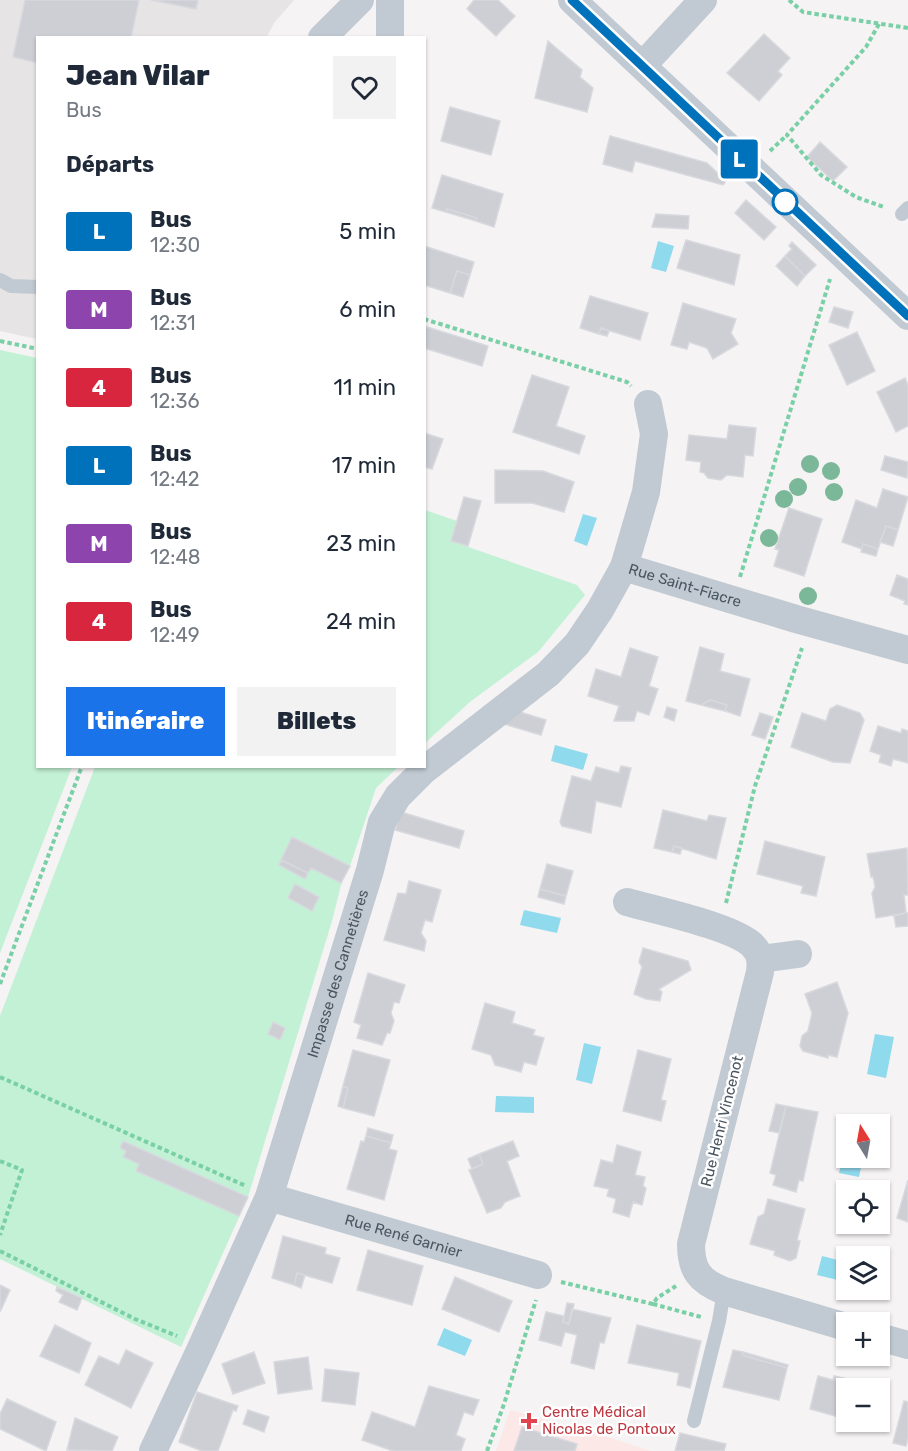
<!DOCTYPE html>
<html lang="fr">
<meta charset="utf-8">
<style>
:root{--surface:#fff;--page:#f2f2f3;--text:#1f2937;--muted:#747a83;--accent:#1a73e8}
body{margin:0;font-family:Rubik,sans-serif;background:var(--page);color:var(--text);height:100vh;display:flex;flex-direction:column;font-size:22px;white-space:nowrap}
*{box-sizing:border-box;margin:0}
p{font-size:20px;color:var(--muted)}
.icon{flex:none;width:33px;height:33px;fill:none;stroke:currentColor;stroke-width:2;stroke-linecap:round;stroke-linejoin:round}
.map{position:relative;flex:1;overflow:hidden}
.panel{position:absolute;left:36px;top:36px;width:390px;height:732px;display:flex;flex-direction:column;background:var(--surface);border-radius:0px;box-shadow:0 2px 4px #0004}
.panel>*{flex:none}
.badge{padding:0 12px;border-radius:4px;font-size:21px;line-height:39px}
.needle{width:39px;rotate:349deg}
.controls{position:absolute;left:836px;top:1114px;display:grid;gap:12px}
.controls a{display:grid;place-items:center;width:54px;height:54px;border-radius:0px;background:var(--surface);box-shadow:0 2px 4px #0004;font-size:30px}
.map>.badge{position:absolute;translate:-50% -50%;box-shadow:0 0 0 3px #fff}
h2{padding:0 30px;font-size:22px;line-height:54px}
.round{display:grid;place-items:center;flex:none;width:63px;height:63px;border-radius:0px;background:var(--page)}
.head{display:flex;align-items:center;justify-content:space-between;height:102px;padding:0 30px}
h1{font-size:28px;font-weight:800;line-height:45px}
.action{display:flex;gap:12px;margin-top:auto;padding:12px 30px}
.action a{flex:1;height:69px;border-radius:0px;background:var(--accent);color:#fff;font-size:24px;font-weight:800;line-height:69px;text-align:center}
.action a+a{background:var(--page);color:var(--text)}
ul{padding:0;list-style:none}
li{display:flex;align-items:center;gap:18px;height:78px;padding:0 30px}
li div{flex:1}
li b{display:block;font-size:22px}
li em{font-style:normal}
li .badge{min-width:66px;font-weight:700;text-align:center}
.map>svg:first-child{display:block}
</style>
<div class="map">
<svg width="908" height="1451" viewBox="0 0 908 1451">
<rect width="100%" height="100%" fill="#f5f3f3"/>
<!-- education -->
<path fill="#e6e4e5" d="M0 0H294L274 23 267 37 38 38 37 339 0 331Z"/>
<!-- medical -->
<path fill="#fce8e6" d="M510 1410 595 1433 651 1451H496Z"/>
<!-- green -->
<path fill="#c3f1d5" d="M0 350 37 358 38 766 72 767 0 953Z
M425 510 457 521 451 541 577 585 585 595 538 652 471 701 425 743Z
M95 767H398L376 788 350 866 342 881 332 921 248 1197 181 1347 0 1259V1016Z"/>
<!-- water -->
<path fill="#90daee" d="M658 241 674 246 666 272 651 268Z
M583 514 597 518 587 546 574 541Z
M555 745 588 754 583 770 551 761Z
M524 910 561 918 557 933 520 925Z
M875 1034 894 1037 886 1078 867 1074Z
M584 1043 601 1047 592 1084 576 1080Z
M496 1096 534 1097V1113L495 1112Z
M846 1143V1158H863L859 1177 839 1173Z
M822 1256 846 1262V1282L817 1275Z
M444 1328 472 1340 465 1356 437 1345Z"/>
<!-- building -->
<path fill="#cdcfd5" stroke="#d7d9de" stroke-width="1.5" d="M25 0H139L131 38H38V63L13 57Z
M151 0H198L196 9Z
M474 0H498L515 16 496 36 467 9Z
M764 34 790 58 778 71 782 75 759 101 727 73Z
M548 41 582 70 580 77 593 88 587 112 535 98Z
M450 107 500 121 491 155 441 141Z
M610 136 707 163 726 181 723 185 635 161 632 172 603 164Z
M820 142 847 167 833 181 807 157Z
M442 175 503 194 494 227 476 221 477 218 447 209 446 212 432 208Z
M746 200 776 227 764 240 735 213Z
M447 209 477 218 476 221 446 212Z
M656 214 689 216 688 229 652 227Z
M686 240 740 255 734 285 677 268Z
M792 242 816 265 805 276 785 256 792 249 789 246Z
M424 246 474 262 470 275 457 271 450 293 424 285Z
M785 256 805 276 797 286 776 266Z
M457 271 470 275 463 297 450 293Z
M590 296 648 313 640 340 601 328 599 334 580 328Z
M683 303 736 319 731 333 738 344 713 359 707 348 689 342 687 349 671 345Z
M834 307 853 312 848 328 829 322Z
M424 326 488 346 482 366 424 348Z
M601 328 609 331 607 336 599 334Z
M857 332 875 371 847 385 829 345Z
M532 375 569 387 556 426 585 436 579 454 513 432Z
M905 378 908 385V426L896 432 877 392Z
M729 425 756 428 753 456 745 455 743 477 727 475 721 480 708 478 704 473 700 472 701 462 686 460 689 435 727 439Z
M424 433 443 439 432 469 424 467Z
M885 456 908 462 907 478 881 470Z
M495 470 543 471 574 482 564 512 532 503H495Z
M883 489 908 497 898 530 886 526 878 549 863 544 862 549 842 542 856 500 877 508Z
M464 497 481 501 468 546 451 541Z
M789 508 822 519 804 576 774 566 779 550 775 549Z
M886 526 898 530 893 546 880 542Z
M863 544 878 549 876 556 861 552Z
M897 575 908 579V605L904 604 905 601 890 595Z
M700 647 724 654 720 671 750 679 740 716 725 711 727 705 710 700 701 705 686 701Z
M630 648 658 657 649 686 658 689 649 715 637 711 634 721H614L619 706 588 696 596 669 621 677Z
M710 700 727 705 725 711 701 705Z
M837 705 860 713 864 720 850 763 833 762 791 747 802 713 826 721 830 709Z
M667 707 677 710 674 721 664 717Z
M520 712 546 720 541 735 504 724Z
M760 713 773 717 765 739 752 735Z
M878 726 901 733 902 729 908 731V763L893 759 891 766 879 762 881 755 870 751Z
M621 766 631 768 621 807 596 801 591 833 562 826 560 822 572 776 591 781 596 767 619 773Z
M663 810 707 821 709 815 726 818 716 859 674 846 672 852 654 848Z
M401 812 464 831 459 848 395 830Z
M292 837 350 866 341 883 311 868 308 873 281 860Z
M765 841 825 857 816 896 801 893 803 886 757 874Z
M674 846 682 848 680 854 672 852Z
M907 848 908 895H904L906 913 876 918 872 893 875 887 873 876 871 877 867 854Z
M281 860 308 873 305 879 279 865Z
M547 864 573 871 566 896 540 889Z
M409 881 441 890 432 922 425 920 421 933 426 941 424 951 384 940 398 893 406 894Z
M295 884 319 897 312 911 288 898Z
M540 889 566 896 564 904 538 897Z
M906 913H908V926L896 927 894 916Z
M643 948 688 961 691 970 659 989 662 992 660 1001 646 999 634 994 642 967 639 962Z
M368 973 405 985 399 1003 394 1002 391 1013 394 1021 390 1033H387L382 1045 357 1038 361 1025 354 1022Z
M837 982 848 1013 837 1057 828 1055V1058L803 1051 800 1046 802 1036 808 1031 812 1013 805 994Z
M485 1003 515 1012 512 1023 535 1030 533 1035 544 1038 536 1065 524 1062 521 1072 495 1065 491 1055 472 1049Z
M273 1022 285 1028 280 1040 268 1034Z
M353 1050 390 1060 374 1116 343 1108 348 1088 343 1086Z
M638 1050 671 1059 661 1100 666 1101 661 1121 623 1111Z
M343 1086 348 1088 343 1108 338 1106Z
M776 1104 786 1106 779 1133 769 1131Z
M786 1106 818 1112 803 1181 799 1180 796 1192 773 1185 776 1175 770 1173Z
M368 1128 393 1135 391 1143 366 1136Z
M366 1136 391 1143 389 1149 397 1151 384 1200 347 1189 361 1141 364 1142Z
M123 1141 248 1197 239 1216 136 1171 139 1164 123 1157 126 1151 120 1148Z
M513 1141 519 1156 507 1161 520 1196 505 1202 501 1208 487 1213 469 1170 483 1164 479 1154Z
M617 1145 641 1152 635 1175 645 1177 643 1186 646 1188 642 1205 633 1202 629 1217 613 1212 616 1199 607 1196 609 1189 594 1186 601 1160 613 1163Z
M479 1154 483 1164 472 1169 468 1159Z
M908 1180V1222L897 1218Z
M768 1199 805 1209 797 1240 800 1241 796 1258 790 1261 774 1255 775 1251 750 1244 758 1217 764 1214Z
M283 1236 326 1248 325 1254 340 1258 332 1283 297 1273 294 1285 272 1278Z
M368 1250 423 1266 412 1305 357 1290Z
M297 1273 305 1275 301 1288 294 1285Z
M455 1277 512 1301 499 1332 442 1309Z
M0 1285 10 1290 0 1312Z
M57 1287 82 1298 77 1310 59 1302 63 1295 56 1291Z
M567 1303 574 1304 569 1324 563 1322Z
M572 1309 611 1318 604 1343 600 1342 594 1369 571 1363 577 1335 565 1332 561 1346 539 1340 546 1312 564 1316 563 1322 569 1324Z
M55 1325 91 1343 79 1373 40 1356Z
M637 1325 701 1341 690 1388 677 1385 679 1373 628 1363Z
M126 1350 153 1363 131 1408 85 1385 99 1356 119 1365Z
M733 1350 743 1352 742 1355 787 1368 779 1400 723 1387Z
M254 1352 265 1383 233 1394 222 1364Z
M743 1352 788 1365 787 1368 742 1355Z
M308 1357 312 1389 278 1394 274 1362Z
M325 1369 359 1373 355 1405 322 1401Z
M818 1376 833 1380 834 1376 852 1380 851 1383 872 1389H846V1419L810 1409Z
M429 1386 479 1400 473 1415 464 1412 456 1435 465 1439 461 1451H393L362 1440 372 1412 415 1427Z
M197 1392 238 1406 236 1411 233 1410 218 1451H202L179 1442Z
M7 1399 56 1422 46 1451 0 1429V1414Z
M904 1401 908 1402V1439L906 1446 893 1443Z
M248 1410 269 1417 264 1432 243 1424Z
M75 1418 118 1437 112 1451 67 1450Z
M522 1427 577 1444 575 1451H514Z
M680 1433 726 1444 724 1451H675Z"/>
<g fill="none" stroke-linecap="round" stroke-linejoin="round">
<!-- path -->
<path stroke="#7ad0a6" stroke-width="4" stroke-dasharray="4.5 3" stroke-linecap="butt" d="M789 0 803 12 908 28
M879 24 866 47 787 135 821 175 856 197 884 207
M770 151 787 135
M424 319 627 382 631 386
M0 341 38 349
M740 577 830 279
M726 903 755 786 802 648
M0 984 82 766
M0 1077 246 1186
M0 1161 22 1170 0 1235
M0 1251 135 1319 177 1336
M561 1282 653 1304 657 1298 676 1286
M653 1304 701 1317
M487 1451 504 1404 536 1300"/>
<!-- service -->
<path stroke="#c1cad2" stroke-width="14" d="M902 214 908 208
M0 280 11 286 38 287
M694 1421 719 1321 724 1291"/>
<!-- minor -->
<g stroke="#c1cad2" stroke-width="28">
<path d="M390 0V38"/>
<path d="M572 0 908 316"/>
<path d="M322 38 360 0"/>
<path d="M643 65 703 0"/>
<path id="s1" d="M648 404 654 434 646 492 624 567 796 619 908 650"/>
<path d="M627 902C654 910 737 927 754 947 761 955 761 962 760 972L691 1244C691 1270 699 1281 724 1291L846 1327"/>
<path d="M761 959 798 954"/>
<path id="s2" d="M269 1197 538 1275"/>
<path d="M879 1337 908 1345"/>
<path id="s3" d="M153 1451 202 1346 269 1197 370 870 382 822 398 796 423 771 548 674 577 644 600 610 624 567"/>
</g>
</g>
<!-- trees -->
<g fill="#7bb799">
<circle cx="810" cy="464" r="9"/>
<circle cx="831" cy="471" r="9"/>
<circle cx="798" cy="487" r="9"/>
<circle cx="834" cy="492" r="9"/>
<circle cx="784" cy="499" r="9"/>
<circle cx="769" cy="538" r="9"/>
<circle cx="808" cy="596" r="9"/>
</g>
<g fill="none" stroke-linecap="round" stroke-linejoin="round">
<defs>
<path id="line" d="M572 0 908 316"/>
</defs>
<!-- line casing -->
<use href="#line" stroke="#fff" stroke-width="14"/>
<!-- line -->
<use href="#line" stroke="#0072bc" stroke-width="9"/>
</g>
<!-- markers -->
<circle fill="#fff" stroke="#0072bc" stroke-width="3" cx="785" cy="202" r="12"/>
<path fill="#e0444e" stroke="#fff" stroke-width="2" d="M526 1412h6v6h6v6h-6v6h-6v-6h-6v-6h6z"/>
<g text-anchor="middle" stroke-width="5" stroke-linejoin="round" paint-order="stroke">
<!-- street labels -->
<g font-size="15" fill="#4a5661" stroke="#fff">
<text dy="5" stroke="none"><textPath href="#s1" startOffset="231">Rue Saint-Fiacre</textPath></text>
<text dy="5" stroke="none"><textPath href="#s3" startOffset="513">Impasse des Cannetières</textPath></text>
<text transform="translate(722 1121) rotate(-76)" y="5">Rue Henri Vincenot</text>
<text dy="5" stroke="none"><textPath href="#s2" startOffset="140">Rue René Garnier</textPath></text>
</g>
<!-- health labels -->
<g font-size="15" fill="#be3a42" stroke="#fff" text-anchor="start">
<text x="542" y="1417">Centre Médical<tspan x="542" dy="17">Nicolas de Pontoux</tspan></text>
</g>
</g>
</svg>
<div class="controls">
<a><svg class="needle" viewBox="-14 -14 28 28"><path d="M0-13l5 13h-10z" fill="#e53935"/><path d="M0 13l5-13h-10z" fill="#747a83"/></svg></a>
<a><svg class="icon" aria-label="locate" viewBox="0 0 24 24"><circle cx="12" cy="12" r="6"/><path d="M12 2v4M12 18v4M2 12h4M18 12h4"/></svg></a>
<a><svg class="icon" aria-label="layers" viewBox="0 0 24 24"><path d="M12 4l9 5-9 5-9-5zM3 14l9 5 9-5"/></svg></a>
<a>+</a>
<a>−</a>
</div>
<b class="badge" style="left:739px;top:159px;background:#0072bc;color:#fff">L</b>
<section class="panel">
<div class="head"><div><h1>Jean Vilar</h1><p>Bus</p></div><a class="round"><svg class="icon" aria-label="heart" viewBox="0 0 24 24"><path d="M12 20l-8-8c-3-5 5-10 8-4 3-6 11-1 8 4z"/></svg></a></div>
<h2>Départs</h2>
<ul>
<li><span class="badge" style="background:#0072bc;color:#fff">L</span><div><b>Bus</b><p>12:30</p></div><em>5 min</em></li>
<li><span class="badge" style="background:#8e44ad;color:#fff">M</span><div><b>Bus</b><p>12:31</p></div><em>6 min</em></li>
<li><span class="badge" style="background:#d7263d;color:#fff">4</span><div><b>Bus</b><p>12:36</p></div><em>11 min</em></li>
<li><span class="badge" style="background:#0072bc;color:#fff">L</span><div><b>Bus</b><p>12:42</p></div><em>17 min</em></li>
<li><span class="badge" style="background:#8e44ad;color:#fff">M</span><div><b>Bus</b><p>12:48</p></div><em>23 min</em></li>
<li><span class="badge" style="background:#d7263d;color:#fff">4</span><div><b>Bus</b><p>12:49</p></div><em>24 min</em></li>
</ul>
<div class="action"><a>Itinéraire</a><a>Billets</a></div>
</section>
</div>
